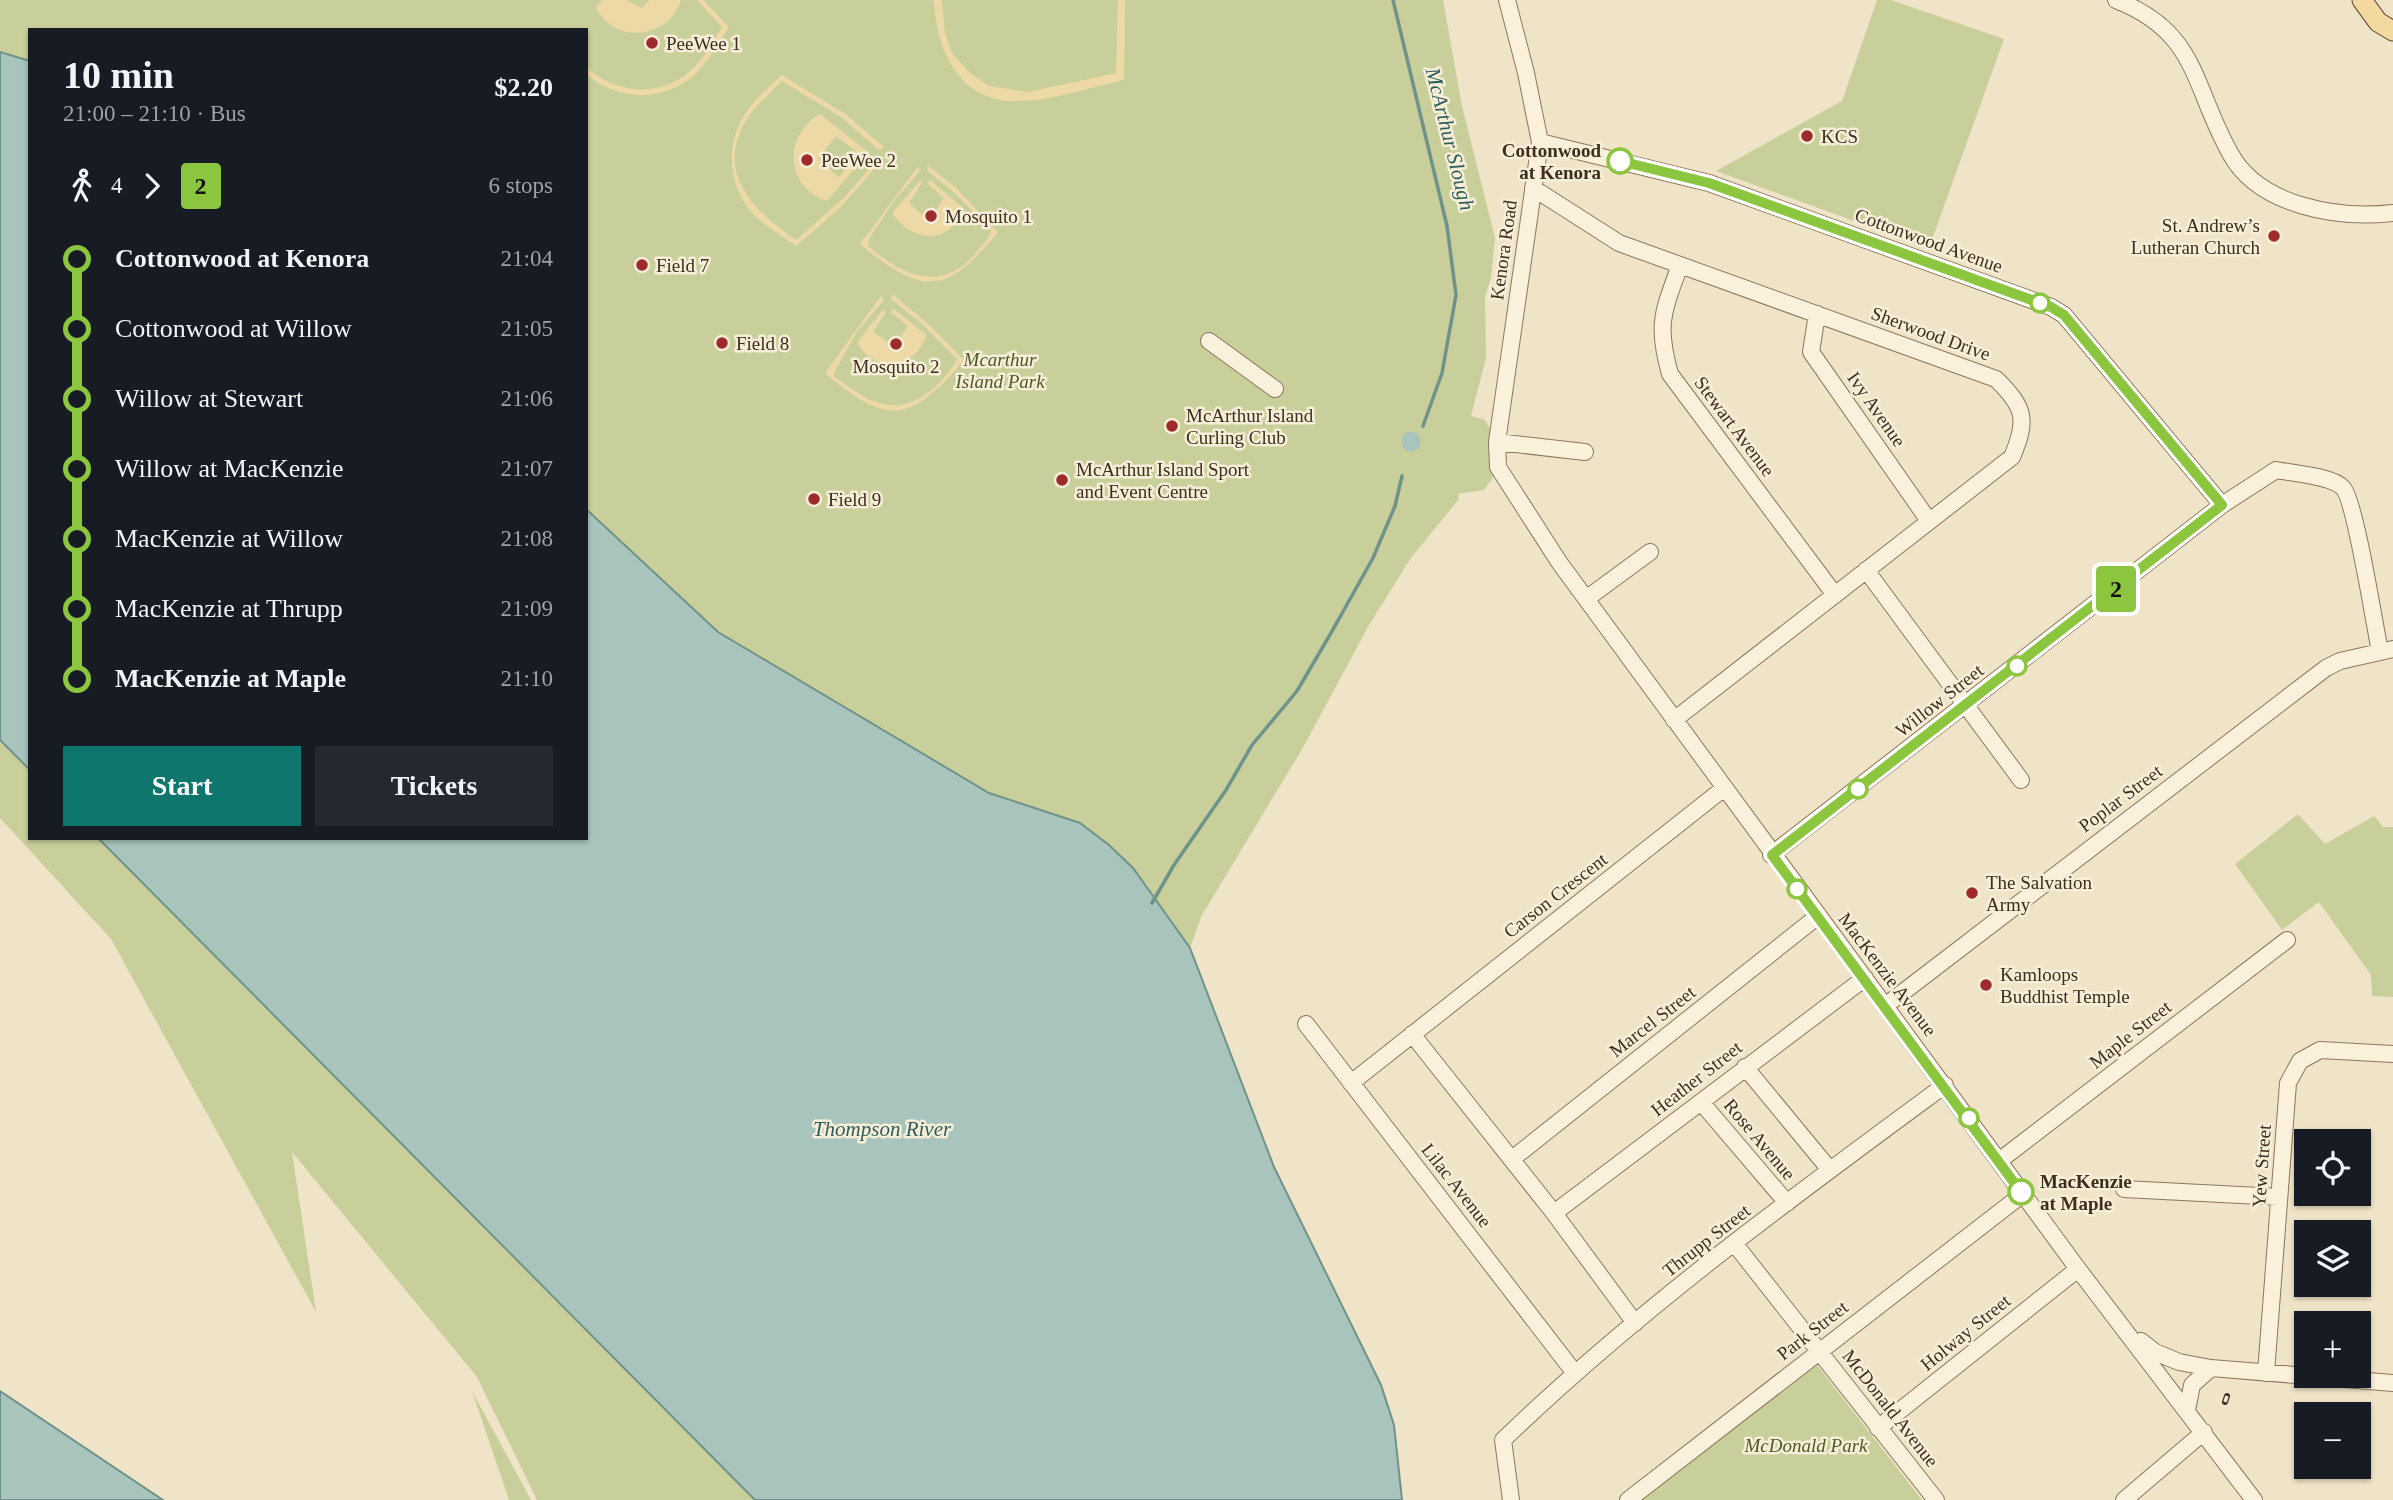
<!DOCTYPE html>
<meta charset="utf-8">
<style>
:root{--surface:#171b24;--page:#242831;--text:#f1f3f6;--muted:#9ea1a6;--accent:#0f766e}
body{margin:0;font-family:Georgia,serif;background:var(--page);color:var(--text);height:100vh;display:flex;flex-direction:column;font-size:26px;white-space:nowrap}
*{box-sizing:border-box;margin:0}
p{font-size:23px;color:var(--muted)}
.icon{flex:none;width:38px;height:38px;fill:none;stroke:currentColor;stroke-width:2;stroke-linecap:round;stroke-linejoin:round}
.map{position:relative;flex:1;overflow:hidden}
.side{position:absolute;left:28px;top:28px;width:560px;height:812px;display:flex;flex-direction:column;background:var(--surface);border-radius:0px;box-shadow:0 2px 5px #0004}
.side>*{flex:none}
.badge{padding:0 14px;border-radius:5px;font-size:24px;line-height:46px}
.controls{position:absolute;left:2294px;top:1129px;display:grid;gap:14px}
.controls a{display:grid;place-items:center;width:77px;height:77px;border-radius:0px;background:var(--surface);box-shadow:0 2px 5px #0004;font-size:35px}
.map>.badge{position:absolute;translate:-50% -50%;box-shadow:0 0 0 4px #fff}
.legs{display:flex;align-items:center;gap:10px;height:77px;padding:0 35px;font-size:23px}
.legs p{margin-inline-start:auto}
.overview{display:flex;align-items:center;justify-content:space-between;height:119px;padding:0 35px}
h1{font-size:38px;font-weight:800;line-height:52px}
.cta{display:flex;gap:14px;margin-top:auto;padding:14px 35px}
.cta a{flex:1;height:80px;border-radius:0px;background:var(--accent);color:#fff;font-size:28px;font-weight:800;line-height:80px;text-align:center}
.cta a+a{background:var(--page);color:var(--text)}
ul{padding:0 35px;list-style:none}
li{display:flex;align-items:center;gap:24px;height:70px;font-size:26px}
li i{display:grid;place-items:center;width:10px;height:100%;margin:0 9px;background:currentColor}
li i::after{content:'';width:18px;height:18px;margin:-9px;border:5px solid;border-radius:50%;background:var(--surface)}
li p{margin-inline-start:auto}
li:first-child i{background:linear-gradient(#0000 50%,currentColor 0)}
li:last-child i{background:linear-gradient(currentColor 50%,#0000 0)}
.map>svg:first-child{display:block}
</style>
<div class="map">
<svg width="2393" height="1500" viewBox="0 0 2393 1500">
<rect width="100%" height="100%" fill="#f0e4c8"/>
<!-- green -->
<path fill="#c9cf9b" d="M0 0H1443L1462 106 1495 238 1491 278 1485 296 1486 358 1471 416 1485 420 1507 457 1484 490 1458 494 1459 499 1411 558 1369 625 1304 746 1202 915 1190 948 1133 868 1109 845 1080 823 989 793 718 632 586 509V30H30V61L0 52Z
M1877 0H1891L2004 39 1929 248 1716 171 1842 101Z
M0 742 30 764V838H123L845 1500H537L477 1377 292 1152 316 1312 111 939 0 818Z
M2298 814 2325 844 2374 816 2383 827H2393V997L2372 996 2371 975 2319 902 2282 930 2235 864Z
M1817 1365 1922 1500H1640Z
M472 1391 531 1500H509Z"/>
<!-- sand -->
<path fill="#ecd9a5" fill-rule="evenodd" d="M602 0H626L642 8 649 0H681C669 39 615 45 596 8Z
M697 0H703L729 27C718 43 708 63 693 76 662 103 616 100 586 74V67C619 97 668 98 698 63 708 53 714 39 722 27Z
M934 0H942L945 34 952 53 969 72 989 86 1028 92 1116 73 1118 0H1125L1124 80C1090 87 1052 101 1017 101 959 103 936 49 934 0Z
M782 75 845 114 884 147 879 150 841 117 782 81C771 93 758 103 749 116 712 170 753 211 796 240L846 196 880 156 885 157 839 209 796 246C782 236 765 226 753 214 728 187 725 144 745 114 754 99 769 87 782 75Z
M820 114 869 153 867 159 861 161 827 201C785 188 783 135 820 114ZM836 136 856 151 857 158 839 177 818 159Z
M928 166 954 186 998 232C946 296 923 296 860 244L918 167 920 171 894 201 869 239 868 246C900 273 938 294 972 257 979 249 988 240 991 231L958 196 927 170Z
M930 180 962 207C953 246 911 243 892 213L920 181 922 183 909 203 926 218 932 216 944 198 927 183Z
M892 294 926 322 964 360C910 423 889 427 825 373L881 296 884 300 856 333 833 375C864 399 892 420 929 392 939 385 952 370 957 359L922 324 891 299Z
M893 308 926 335C916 370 874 375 857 342L883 310 886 312 873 332 894 346 908 326 891 312Z"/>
<!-- water -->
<path fill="#a9c4bc" stroke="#6f938a" stroke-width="2" d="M0 52 30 61V770L0 740Z
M586 509 718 632 989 793 1080 823 1109 845 1133 868 1190 948 1274 1167 1381 1385 1394 1425 1402 1500H755L98 838H586Z
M0 1391 163 1500H0Z"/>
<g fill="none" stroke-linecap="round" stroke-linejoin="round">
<!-- stream -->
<path stroke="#6f938a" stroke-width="3.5" d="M1393 0 1447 226 1456 295 1442 373 1423 426
M1152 903 1174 865 1226 790 1252 745 1297 691 1331 633 1373 558 1395 506 1402 476"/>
<!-- river -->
<path stroke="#a9c4bc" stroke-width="19" d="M1411 442V441"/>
<defs>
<path id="minor" d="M1507 0 1526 73 1540 142 1497 442 1498 467 1559 562 2078 1269 2254 1500
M2116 0C2198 32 2192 85 2230 153 2259 207 2339 219 2393 213
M1540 142 1709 183 2051 307 2064 315 2222 505
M1533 188 1619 243 1996 379C2025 407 2028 420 2012 457L1674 720
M1680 265C1663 312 1656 324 1670 374L1835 595
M1817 314 1811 352 1929 521
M1209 341 1275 389
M1497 442 1585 452
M1866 570 2021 780
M1586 599 1650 552
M1771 855 2222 505 2276 470C2291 473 2333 476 2343 488 2355 500 2375 627 2380 652
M1885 1006 2326 668 2340 661 2393 649
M1306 1024 1574 1372
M1412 1034 1554 1213 1635 1323
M1745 1067 1830 1170
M1351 1083 1723 789
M1701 1102 1787 1203
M1512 1159 1818 916
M1999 1161 2287 940
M2124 1189 2279 1197
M1554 1213 1865 978
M1734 1243 1936 1500
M2141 1341 2155 1352 2179 1362 2211 1368 2393 1383
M2266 1373 2288 1083 2300 1061 2320 1050 2393 1054
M2187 1410 2192 1385 2211 1368
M1878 1428 2078 1269
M1511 1500 1503 1440C1639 1309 1793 1197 1945 1085
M1628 1500 2023 1194
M2124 1500 2204 1432"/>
<path id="major" d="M2362 0 2378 22 2393 31"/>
</defs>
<!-- minor casing -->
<use href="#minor" stroke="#8d765c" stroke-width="18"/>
<!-- major casing -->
<use href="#major" stroke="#5b4430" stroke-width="21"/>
<!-- minor -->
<use href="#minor" stroke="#faf1dc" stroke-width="16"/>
<!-- major -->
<use href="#major" stroke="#f3d9a0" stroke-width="19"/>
<defs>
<path id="rail" d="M2225 1402 2227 1396"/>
</defs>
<!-- rail casing -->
<use href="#rail" stroke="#3d2e20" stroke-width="6"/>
<!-- rail -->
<use href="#rail" stroke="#f7eed8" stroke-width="3.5" stroke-dasharray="10" stroke-linecap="butt"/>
</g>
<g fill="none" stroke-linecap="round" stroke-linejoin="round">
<defs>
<path id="line-1" d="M1620 161 1709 183 2051 307 2064 315 2222 505 1772 855 2021 1192"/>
</defs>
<!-- line-1 casing -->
<use href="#line-1" stroke="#fff" stroke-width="16"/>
<!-- line-1 -->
<use href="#line-1" stroke="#8cc63e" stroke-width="10"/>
</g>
<!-- markers -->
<g fill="#9e2a2b" stroke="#f7eed8" stroke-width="2.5">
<circle cx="652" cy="43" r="7"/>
<circle cx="1807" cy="136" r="7"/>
<circle cx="807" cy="160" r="7"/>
<circle cx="931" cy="216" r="7"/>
<circle cx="2274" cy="236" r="7"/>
<circle cx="642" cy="265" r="7"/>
<circle cx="722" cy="343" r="7"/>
<circle cx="896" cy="344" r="7"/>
<circle cx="1172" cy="426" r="7"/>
<circle cx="1062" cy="480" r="7"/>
<circle cx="814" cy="499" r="7"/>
<circle cx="1972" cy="893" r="7"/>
<circle cx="1986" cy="985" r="7"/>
</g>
<g fill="#fff" stroke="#8cc63e" stroke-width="3.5">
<circle cx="1620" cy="161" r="12"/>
<circle cx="2040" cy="303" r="9"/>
<circle cx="2017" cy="666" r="9"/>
<circle cx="1858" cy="789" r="9"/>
<circle cx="1797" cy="889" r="9"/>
<circle cx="1969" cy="1118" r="9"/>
<circle cx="2021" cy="1192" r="12"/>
</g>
<g text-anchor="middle" stroke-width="5" stroke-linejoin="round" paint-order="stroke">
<!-- poi labels -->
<g font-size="19" fill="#3d2e20" stroke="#f7eed8" text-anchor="start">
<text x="666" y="50">PeeWee 1</text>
<text x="1821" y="143">KCS</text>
<text x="821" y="167">PeeWee 2</text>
<text x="945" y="223">Mosquito 1</text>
<text x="2260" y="232" text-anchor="end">St. Andrew’s<tspan x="2260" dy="22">Lutheran Church</tspan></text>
<text x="656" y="272">Field 7</text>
<text x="736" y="350">Field 8</text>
<text x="896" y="373" text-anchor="middle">Mosquito 2</text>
<text x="1186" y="422">McArthur Island<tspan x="1186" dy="22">Curling Club</tspan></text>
<text x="1076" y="476">McArthur Island Sport<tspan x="1076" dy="22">and Event Centre</tspan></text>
<text x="828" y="506">Field 9</text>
<text x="1986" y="889">The Salvation<tspan x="1986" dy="22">Army</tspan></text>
<text x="2000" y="981">Kamloops<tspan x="2000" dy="22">Buddhist Temple</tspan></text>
</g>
<!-- stop labels -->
<g font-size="19" font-weight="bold" fill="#3d2e20" stroke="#f7eed8" text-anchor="end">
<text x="1601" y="157">Cottonwood<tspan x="1601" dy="22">at Kenora</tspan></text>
<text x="2040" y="1188" text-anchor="start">MacKenzie<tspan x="2040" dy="22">at Maple</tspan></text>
</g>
<!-- street labels -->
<g font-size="19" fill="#3d2e20" stroke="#f7eed8">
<text transform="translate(1929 240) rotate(20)" y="7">Cottonwood Avenue</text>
<text transform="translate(1503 250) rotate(-82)" y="7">Kenora Road</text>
<text transform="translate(1931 333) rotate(20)" y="7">Sherwood Drive</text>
<text transform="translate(1877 409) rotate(55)" y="7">Ivy Avenue</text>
<text transform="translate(1735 426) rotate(53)" y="7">Stewart Avenue</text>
<text transform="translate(1939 700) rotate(-38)" y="7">Willow Street</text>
<text transform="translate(2120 798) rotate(-37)" y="7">Poplar Street</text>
<text transform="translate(1555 895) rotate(-38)" y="7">Carson Crescent</text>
<text transform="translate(1888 974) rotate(53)" y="7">MacKenzie Avenue</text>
<text transform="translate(1652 1021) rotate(-38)" y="7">Marcel Street</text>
<text transform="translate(2130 1034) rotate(-38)" y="7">Maple Street</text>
<text transform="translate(1696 1078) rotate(-38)" y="7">Heather Street</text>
<text transform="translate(1760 1139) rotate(50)" y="7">Rose Avenue</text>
<text transform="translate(2261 1166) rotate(-86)" y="7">Yew Street</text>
<text transform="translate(1457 1185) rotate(52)" y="7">Lilac Avenue</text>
<text transform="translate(1706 1240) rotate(-38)" y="7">Thrupp Street</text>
<text transform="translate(1812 1330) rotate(-38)" y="7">Park Street</text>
<text transform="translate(1965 1332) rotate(-39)" y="7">Holway Street</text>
<text transform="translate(1891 1408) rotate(52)" y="7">McDonald Avenue</text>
</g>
<!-- park labels -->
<g font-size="19" font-style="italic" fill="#4d5a26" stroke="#f7eed8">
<text x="1000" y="366">Mcarthur<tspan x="1000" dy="22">Island Park</tspan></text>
<text x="1806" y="1452">McDonald Park</text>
</g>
<!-- water labels -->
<g font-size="21" font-style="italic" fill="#2f5d5a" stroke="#f7eed8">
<text transform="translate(1450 139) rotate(76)" y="7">McArthur Slough</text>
<text x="882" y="1136">Thompson River</text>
</g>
</g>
</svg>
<div class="controls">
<a><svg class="icon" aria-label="locate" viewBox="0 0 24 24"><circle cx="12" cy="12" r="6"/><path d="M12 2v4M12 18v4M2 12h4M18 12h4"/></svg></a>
<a><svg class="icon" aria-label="layers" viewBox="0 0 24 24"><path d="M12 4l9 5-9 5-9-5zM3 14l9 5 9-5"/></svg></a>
<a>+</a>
<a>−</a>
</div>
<b class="badge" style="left:2116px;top:589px;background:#8cc63e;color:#111">2</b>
<section class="side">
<div class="overview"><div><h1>10 min</h1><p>21:00 – 21:10 · Bus</p></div><b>$2.20</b></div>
<div class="legs"><svg class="icon" aria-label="walk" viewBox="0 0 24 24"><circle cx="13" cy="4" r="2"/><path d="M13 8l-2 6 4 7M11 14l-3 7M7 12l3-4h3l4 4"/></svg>4<svg class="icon" aria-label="forward" viewBox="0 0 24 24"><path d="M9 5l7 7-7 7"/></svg><b class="badge" style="background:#8cc63e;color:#111">2</b><p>6 stops</p></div>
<ul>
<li><i style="color:#8cc63e"></i><b>Cottonwood at Kenora</b><p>21:04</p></li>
<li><i style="color:#8cc63e"></i><span>Cottonwood at Willow</span><p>21:05</p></li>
<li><i style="color:#8cc63e"></i><span>Willow at Stewart</span><p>21:06</p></li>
<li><i style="color:#8cc63e"></i><span>Willow at MacKenzie</span><p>21:07</p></li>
<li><i style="color:#8cc63e"></i><span>MacKenzie at Willow</span><p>21:08</p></li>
<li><i style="color:#8cc63e"></i><span>MacKenzie at Thrupp</span><p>21:09</p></li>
<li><i style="color:#8cc63e"></i><b>MacKenzie at Maple</b><p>21:10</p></li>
</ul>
<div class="cta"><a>Start</a><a>Tickets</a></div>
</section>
</div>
